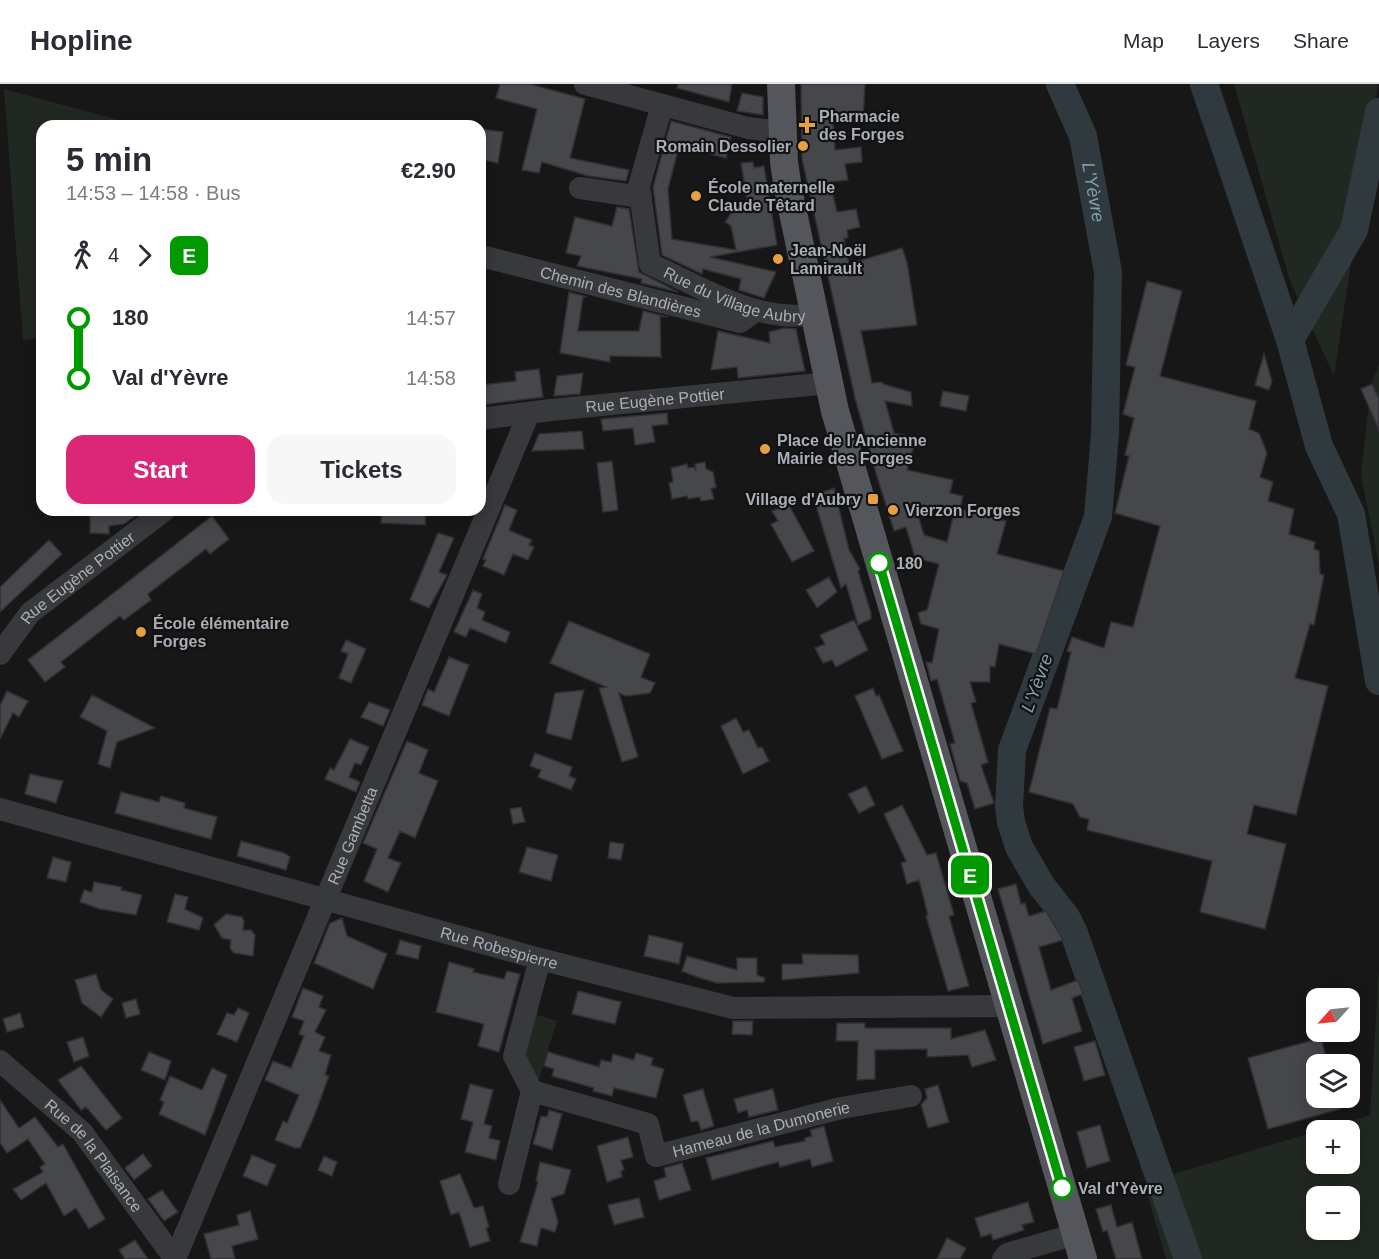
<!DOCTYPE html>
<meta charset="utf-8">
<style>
:root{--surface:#fff;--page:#f7f7f7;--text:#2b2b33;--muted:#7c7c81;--line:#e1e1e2;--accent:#db2777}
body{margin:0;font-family:Helvetica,sans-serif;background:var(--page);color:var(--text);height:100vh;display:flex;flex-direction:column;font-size:22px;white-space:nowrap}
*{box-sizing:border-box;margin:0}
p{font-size:20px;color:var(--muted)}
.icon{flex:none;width:33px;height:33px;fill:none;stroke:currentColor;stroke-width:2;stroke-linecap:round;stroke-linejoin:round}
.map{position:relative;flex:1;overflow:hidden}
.panel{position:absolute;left:36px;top:36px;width:450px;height:396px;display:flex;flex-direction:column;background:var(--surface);border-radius:18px;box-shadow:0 3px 15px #0003}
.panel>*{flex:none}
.badge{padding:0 12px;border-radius:9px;font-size:21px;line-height:39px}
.needle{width:39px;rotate:243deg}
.controls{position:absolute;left:1306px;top:904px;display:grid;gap:12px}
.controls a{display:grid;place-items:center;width:54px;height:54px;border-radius:12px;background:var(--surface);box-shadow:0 3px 15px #0003;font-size:30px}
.map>.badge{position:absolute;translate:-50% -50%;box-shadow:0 0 0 3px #fff}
.legs{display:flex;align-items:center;gap:9px;height:66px;padding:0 30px;font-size:20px}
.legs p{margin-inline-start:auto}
.head{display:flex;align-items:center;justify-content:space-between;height:102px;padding:0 30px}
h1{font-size:33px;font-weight:700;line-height:45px}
.action{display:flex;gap:12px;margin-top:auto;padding:12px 30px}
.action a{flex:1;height:69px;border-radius:18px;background:var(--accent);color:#fff;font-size:24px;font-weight:700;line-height:69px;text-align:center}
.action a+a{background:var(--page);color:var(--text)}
ul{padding:0 30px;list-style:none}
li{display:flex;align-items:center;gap:21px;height:60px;font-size:22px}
li i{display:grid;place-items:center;width:9px;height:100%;margin:0 8px;background:currentColor}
li i::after{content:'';width:15px;height:15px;margin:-8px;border:4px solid;border-radius:50%;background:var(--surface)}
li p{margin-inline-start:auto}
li:first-child i{background:linear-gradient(#0000 50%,currentColor 0)}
li:last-child i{background:linear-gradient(currentColor 50%,#0000 0)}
header{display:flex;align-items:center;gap:36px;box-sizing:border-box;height:84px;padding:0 30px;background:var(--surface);border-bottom:2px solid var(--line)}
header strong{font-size:28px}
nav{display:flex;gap:33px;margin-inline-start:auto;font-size:21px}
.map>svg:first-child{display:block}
</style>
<header>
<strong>Hopline</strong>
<nav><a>Map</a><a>Layers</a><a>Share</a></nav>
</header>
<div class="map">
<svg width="1379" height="1175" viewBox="0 0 1379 1175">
<rect width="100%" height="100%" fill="#171718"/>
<!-- green -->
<path fill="#212821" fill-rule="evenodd" d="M1234 0H1378L1334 292 1290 197Z
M4 5 141 42H42V254L23 256Z
M1379 280V481L1361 391 1371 300Z
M1379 885V1175H1166L1144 1099 1317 1047V1080H1350V1047H1318L1370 1031ZM1317 1113H1350V1146H1317Z
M531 929 557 937 537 1001 520 974Z"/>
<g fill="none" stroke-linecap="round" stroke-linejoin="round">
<!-- river -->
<g stroke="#2f393e" stroke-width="28">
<path id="s1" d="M1060 0 1083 52 1108 188 1105 350 1098 433 1012 666 1009 722 1011 738 1019 763 1041 801 1066 833 1074 849 1188 1175"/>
<path d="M1204 0 1290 256"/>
<path d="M1379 28 1354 146 1290 256 1319 362 1351 430 1379 597"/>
</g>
</g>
<!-- building -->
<path fill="#46474b" stroke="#313134" stroke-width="1.5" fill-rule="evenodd" d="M500 0H530L585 15 570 74 629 86 626 97 588 92 542 78 539 89 522 86 537 25 496 14Z
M678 0H732L729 18 677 4Z
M801 0H865L863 34 845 32V38L833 37 835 66 861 63 862 78 845 80 848 96 830 98 837 128 856 125 860 143 847 146 848 154H844L849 180 902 164 907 178 917 241 861 247 872 299 882 298 883 300 911 308 912 322 885 317 894 349 916 354 907 386 953 396 950 409 963 412 960 425 1006 437 997 470 1064 487 1036 570 999 560 995 583 990 582V598H970L976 618 971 619 988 678 981 681 994 719 975 725 967 699 960 697 950 660 955 659 937 595 931 597 926 578 932 579 939 545 921 540 918 529 927 526 939 480 915 474 906 443 894 447 876 389 855 314 802 75ZM914 419 954 429 947 458 924 451Z
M742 9 763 13V31L737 27Z
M671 37 731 53 726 74 679 62 668 105 672 155 736 166 731 142 725 138 736 122 749 128 741 79 753 78 754 84 764 82 777 161 710 173 776 188 764 214 739 206 741 195 703 185 702 190 662 171 653 103Z
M480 45 503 48 498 79 484 76 485 72 480 71Z
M617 123 629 125 639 188 678 208 641 199 642 195 577 182 581 172 566 169 575 133 612 142Z
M1147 197 1182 207 1160 292 1256 317 1249 345 1259 349 1267 369 1260 393 1273 398 1268 417 1294 425 1289 450 1315 458 1314 465 1319 467 1320 490 1324 491 1314 541 1310 540 1295 594 1328 602 1296 731 1254 721 1247 750 1286 760 1265 845 1200 828 1212 777 1087 746 1089 735 1080 733 1073 720 1029 708 1050 624 1057 625 1071 568 1067 567 1072 553 1104 564 1111 538 1133 543 1160 442 1115 429 1129 372 1125 371 1134 334 1123 330 1135 283 1126 281Z
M569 208 587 213H583L578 247H639L643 227 668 233 660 232 661 273 610 272V278L560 269Z
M784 244 796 245 805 287 738 294 737 283 711 286 718 247 770 259 769 248Z
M1264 270 1272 297 1269 306 1255 301Z
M539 285 543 313 480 321V301L516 297 515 288Z
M583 289 580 310 554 312 557 292Z
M1372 300 1379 315V346L1361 305Z
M943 307 969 312 966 327 940 322Z
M667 329 668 340 652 342 655 358 635 361 633 344 603 347 601 335Z
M582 347 584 365 532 367 539 350Z
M612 377 618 426 603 428 597 379Z
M705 378 706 385 713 388 716 403 711 405 714 415 701 417 700 413 688 415 687 412 672 415 669 399 673 398 671 384 687 380 688 384 695 383 696 387 695 380Z
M834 404 849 466 860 485 858 487 871 529V535L858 541 846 500 841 504 813 412Z
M505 421 517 426 509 446 532 456 529 461 534 463 528 476 513 470 504 491 483 482 486 476 483 475Z
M789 421 814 467 792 478 771 440 778 437 772 427Z
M382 426 426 427 425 441 381 439Z
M90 430H138L124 440 109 442V450L90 449Z
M212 432 229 455 210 470 206 465 148 510 151 516 124 536 120 532 61 578 65 583 45 598 28 576Z
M438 449 454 454 439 488 447 491 429 524 410 516Z
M49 456 62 470 0 528V503Z
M829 493 837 508 817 524 806 506Z
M473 506 482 510 477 524 485 528 482 536 510 548 506 559 470 544 466 553 454 548Z
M854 536 868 566 836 583 832 576 823 579 815 564 825 560 820 551Z
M569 537 650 570 641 593 655 599 650 609 626 612 619 609 638 673 622 678 599 604 606 603 550 579Z
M346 556 366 565 351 599 339 594 348 570 341 567Z
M449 573 469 581 449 632 422 621 428 605 434 608Z
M873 604 876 612 879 611 903 667 882 675 855 612Z
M584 606 571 656 546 649 555 609Z
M7 607 28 617 19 633 13 629 0 655V622Z
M92 611 155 644 117 658 110 684 98 680 107 647 80 633Z
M369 618 390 626 383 642 361 633Z
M736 634 743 648 749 646 758 664 762 663 769 677 743 690 721 642Z
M350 655 369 663 361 681 355 679 349 693 360 698 356 708 325 695 330 684 334 686Z
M407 657 428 666 419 689 438 697 415 754 400 747 388 774 401 779 388 808 364 797 377 765 363 759Z
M535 669 572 683 569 692 576 695 571 706 538 693 541 686 530 682Z
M30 690 63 697 56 719 25 710Z
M866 702 875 721 859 729 848 710Z
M121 708 159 718 161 712 185 719 184 724 217 733 211 755 115 729Z
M902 721 927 771 936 769 954 831 949 832 969 902 948 907 926 832 928 831 919 796 907 800 901 779 906 777 884 730Z
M521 723 525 738 513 740 510 725Z
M241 757 284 769 290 773 286 786 237 772Z
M610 758 624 760 621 776 608 774Z
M527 763 558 771 551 797 519 788Z
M53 773 71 778 66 798 47 794Z
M94 798 122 803 121 806 142 811 136 831 100 825 80 818 84 806 92 808Z
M1016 800 1021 820 1025 819 1029 832 1046 827 1063 856 1039 863 1051 906 1078 896 1083 910 1072 914 1082 947 1043 960 998 805Z
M175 810 188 813 185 825 203 834 199 846 167 838Z
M226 830 242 833 244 837 243 846H251L255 851 253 872 234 869 230 864 231 856 222 854 214 841Z
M342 834 347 852 387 870 373 905 314 879 330 839Z
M649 851 683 859 679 880 644 872Z
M400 856 421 862 418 875 396 870Z
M802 870 858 871 859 889 782 896V880H803Z
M687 872 737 886V874H757V891L765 894 764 898 717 899 697 893 682 887Z
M449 878 474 885 473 888 504 895 507 887 520 890 499 968 478 962 484 940 436 928Z
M96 890 101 906 113 915 101 933 82 919 75 896Z
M303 904 323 912 319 923 326 926 315 948 325 953 319 967 331 971 325 991 329 992 315 1030 300 1064H295L275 1056 283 1037 287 1039 299 1011 265 996 273 977 291 984 304 952 299 950 304 937 292 933Z
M578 907 621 918 615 940 572 930Z
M136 915 140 930 126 934 122 919Z
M238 924 249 929 237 958 217 950 227 929 234 931Z
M20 929 24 943 7 948 3 935Z
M733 937H753L752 951 732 950Z
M837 939H865V944H951V955L985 946 996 976 972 983 968 971 927 973V965L875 966V995L857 996 858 957H836Z
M83 953 89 972 74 978 67 958Z
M1321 954 1328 981H1317V1014H1337L1340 1025 1268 1045 1248 974Z
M1095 957 1105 991 1084 997 1074 963Z
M149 968 171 977 165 996 141 986Z
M548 968 599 983 601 976 611 978 613 970 634 976 636 969 653 974 651 981 664 985 656 1014 614 1004 612 1012 593 1007 594 1004 552 992 554 985 544 982Z
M81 982 122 1034 106 1046 86 1023 81 1026 58 996Z
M212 984 227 991 205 1051 159 1030 164 1018 160 1016 170 992 202 1006Z
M470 1000 493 1006 484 1040 492 1042 489 1054 500 1057 496 1076 465 1068 473 1038 461 1035Z
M938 1001 949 1038 928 1044 921 1021 927 1014 925 1005Z
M703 1005 714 1042 701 1046 698 1037 691 1038 683 1011Z
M773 1005 778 1026 749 1033 747 1026 738 1029 734 1015Z
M0 1016 19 1044 35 1033 58 1063 63 1060 105 1135 89 1145 76 1124 64 1132 46 1099 21 1116 13 1105 43 1088 40 1083 45 1080 28 1055 7 1069 0 1059Z
M549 1026 562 1030 552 1066 533 1060 541 1032 547 1033Z
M1100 1041 1110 1077 1087 1084 1077 1048Z
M824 1042 833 1077 812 1083 810 1075 780 1083 778 1078 712 1096 706 1074 773 1057 775 1063 805 1057V1054L812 1052 810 1046Z
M628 1053 633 1073 621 1076 624 1086 621 1087 622 1093 607 1098 597 1062Z
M143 1070 152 1082 134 1096 125 1084Z
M252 1071 276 1081 267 1102 243 1092Z
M324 1072 337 1078 332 1092 318 1086Z
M540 1078 571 1086 564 1110 551 1114 558 1138 555 1148 541 1144 537 1162 520 1158 538 1098 536 1097Z
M682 1079 691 1106 659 1116 654 1097 666 1093 664 1084Z
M460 1090 474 1124 483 1122 489 1143 486 1144 490 1157 470 1163 459 1128 451 1131 440 1097Z
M162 1106 178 1128 164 1137 148 1115Z
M639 1114 644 1133 614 1141 608 1121Z
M1028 1118 1034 1138 1022 1141 1024 1146 993 1156 991 1150 981 1153 975 1134Z
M1111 1121 1117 1143 1132 1138 1142 1175H1116L1107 1146 1103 1148 1096 1125Z
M250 1127 258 1155 232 1162 235 1175H211L204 1150 239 1141 237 1131Z
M947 1154 966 1164 960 1175H937Z
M135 1156 148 1175H125L119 1166Z"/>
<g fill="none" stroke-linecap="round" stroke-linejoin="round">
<!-- minor -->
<g stroke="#38393d" stroke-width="22">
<path d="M585 0 748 44 782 48"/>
<path id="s2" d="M662 21 639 102 650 180C702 203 756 240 815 230"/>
<path d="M580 104 641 113"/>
<path id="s3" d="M485 173 740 238 754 228"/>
<path id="s4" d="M480 335 551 326 829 299"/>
<path id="s5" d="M0 570 30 529 165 426"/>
<path id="s6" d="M0 725 540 875 733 924 1009 922"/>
<path id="s7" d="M540 875 514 972 532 1007 648 1040 656 1072 841 1024 911 1012"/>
<path id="s8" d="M0 977 82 1048 175 1175"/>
<path d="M509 1100 532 1007"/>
<path id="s9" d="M175 1175 529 329"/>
<path d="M1003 1175 1007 1170 1076 1150"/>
</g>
<!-- major -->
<path stroke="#54565c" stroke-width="28" d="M781 0 784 78 788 105 835 327 1083 1175"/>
</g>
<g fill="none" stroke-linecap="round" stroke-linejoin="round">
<defs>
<path id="line-1" d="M879 479 1062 1104"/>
</defs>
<!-- line-1 casing -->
<use href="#line-1" stroke="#fff" stroke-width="14"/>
<!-- line-1 -->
<use href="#line-1" stroke="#090" stroke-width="9"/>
</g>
<!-- markers -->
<g fill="#e79f40" stroke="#121213" stroke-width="2">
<path d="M804 32h6v6h6v6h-6v6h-6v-6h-6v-6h6z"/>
<circle cx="803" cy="62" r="6"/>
<circle cx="696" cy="112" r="6"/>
<circle cx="778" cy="175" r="6"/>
<circle cx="765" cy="365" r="6"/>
<rect x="867" y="409" width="12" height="12" rx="3"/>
<circle cx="893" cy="426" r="6"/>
<circle cx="141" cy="548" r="6"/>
</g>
<g fill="#fff" stroke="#090" stroke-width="3">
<circle cx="879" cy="479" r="10"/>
<circle cx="1062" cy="1104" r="10"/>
</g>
<g text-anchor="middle" stroke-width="4.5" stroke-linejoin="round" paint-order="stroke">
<!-- poi labels -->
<g font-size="16" font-weight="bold" fill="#a9afb7" stroke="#121213" text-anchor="start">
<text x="819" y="38">Pharmacie<tspan x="819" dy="18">des Forges</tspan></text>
<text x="791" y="68" text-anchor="end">Romain Dessolier</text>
<text x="708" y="109">École maternelle<tspan x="708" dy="18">Claude Têtard</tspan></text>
<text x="790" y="172">Jean-Noël<tspan x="790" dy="18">Lamirault</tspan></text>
<text x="777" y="362">Place de l'Ancienne<tspan x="777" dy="18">Mairie des Forges</tspan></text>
<text x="861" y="421" text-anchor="end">Village d'Aubry</text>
<text x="905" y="432">Vierzon Forges</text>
<text x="153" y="545">École élémentaire<tspan x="153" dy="18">Forges</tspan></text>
</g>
<!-- street labels -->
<g font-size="16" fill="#a9afb7" stroke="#121213">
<text dy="6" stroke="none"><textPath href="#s2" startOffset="254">Rue du Village Aubry</textPath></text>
<text dy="6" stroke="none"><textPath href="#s3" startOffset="140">Chemin des Blandières</textPath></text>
<text dy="6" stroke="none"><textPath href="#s4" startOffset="176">Rue Eugène Pottier</textPath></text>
<text dy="6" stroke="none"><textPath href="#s5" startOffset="110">Rue Eugène Pottier</textPath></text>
<text dy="6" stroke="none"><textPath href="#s9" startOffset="459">Rue Gambetta</textPath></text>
<text dy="6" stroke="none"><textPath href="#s6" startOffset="518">Rue Robespierre</textPath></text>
<text dy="6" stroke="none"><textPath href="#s7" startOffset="402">Hameau de la Dumonerie</textPath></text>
<text dy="6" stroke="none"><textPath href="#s8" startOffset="134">Rue de la Plaisance</textPath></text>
</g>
<!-- stop labels -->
<g font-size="16" font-weight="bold" fill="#a9afb7" stroke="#121213" text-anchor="start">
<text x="896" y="485">180</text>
<text x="1078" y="1110">Val d'Yèvre</text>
</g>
<!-- water labels -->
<g font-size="18" font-style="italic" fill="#839fb0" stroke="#121213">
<text dy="6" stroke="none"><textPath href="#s1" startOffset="114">L'Yèvre</textPath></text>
<text transform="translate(1037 599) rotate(-70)" y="6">L'Yèvre</text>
</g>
</g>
</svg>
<div class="controls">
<a><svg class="needle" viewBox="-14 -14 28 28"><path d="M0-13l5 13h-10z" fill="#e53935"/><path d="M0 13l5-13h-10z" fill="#7c7c81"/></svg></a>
<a><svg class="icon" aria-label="layers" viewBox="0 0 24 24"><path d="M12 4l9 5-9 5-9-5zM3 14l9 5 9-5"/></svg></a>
<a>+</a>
<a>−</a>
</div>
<b class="badge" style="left:970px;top:791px;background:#090;color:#fff">E</b>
<section class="panel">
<div class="head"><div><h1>5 min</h1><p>14:53 – 14:58 · Bus</p></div><b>€2.90</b></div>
<div class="legs"><svg class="icon" aria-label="walk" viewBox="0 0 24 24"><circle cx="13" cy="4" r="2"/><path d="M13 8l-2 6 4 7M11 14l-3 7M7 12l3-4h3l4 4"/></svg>4<svg class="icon" aria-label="forward" viewBox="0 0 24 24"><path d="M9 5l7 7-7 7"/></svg><b class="badge" style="background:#090;color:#fff">E</b></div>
<ul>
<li><i style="color:#090"></i><b>180</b><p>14:57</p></li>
<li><i style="color:#090"></i><b>Val d'Yèvre</b><p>14:58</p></li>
</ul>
<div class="action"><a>Start</a><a>Tickets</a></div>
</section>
</div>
